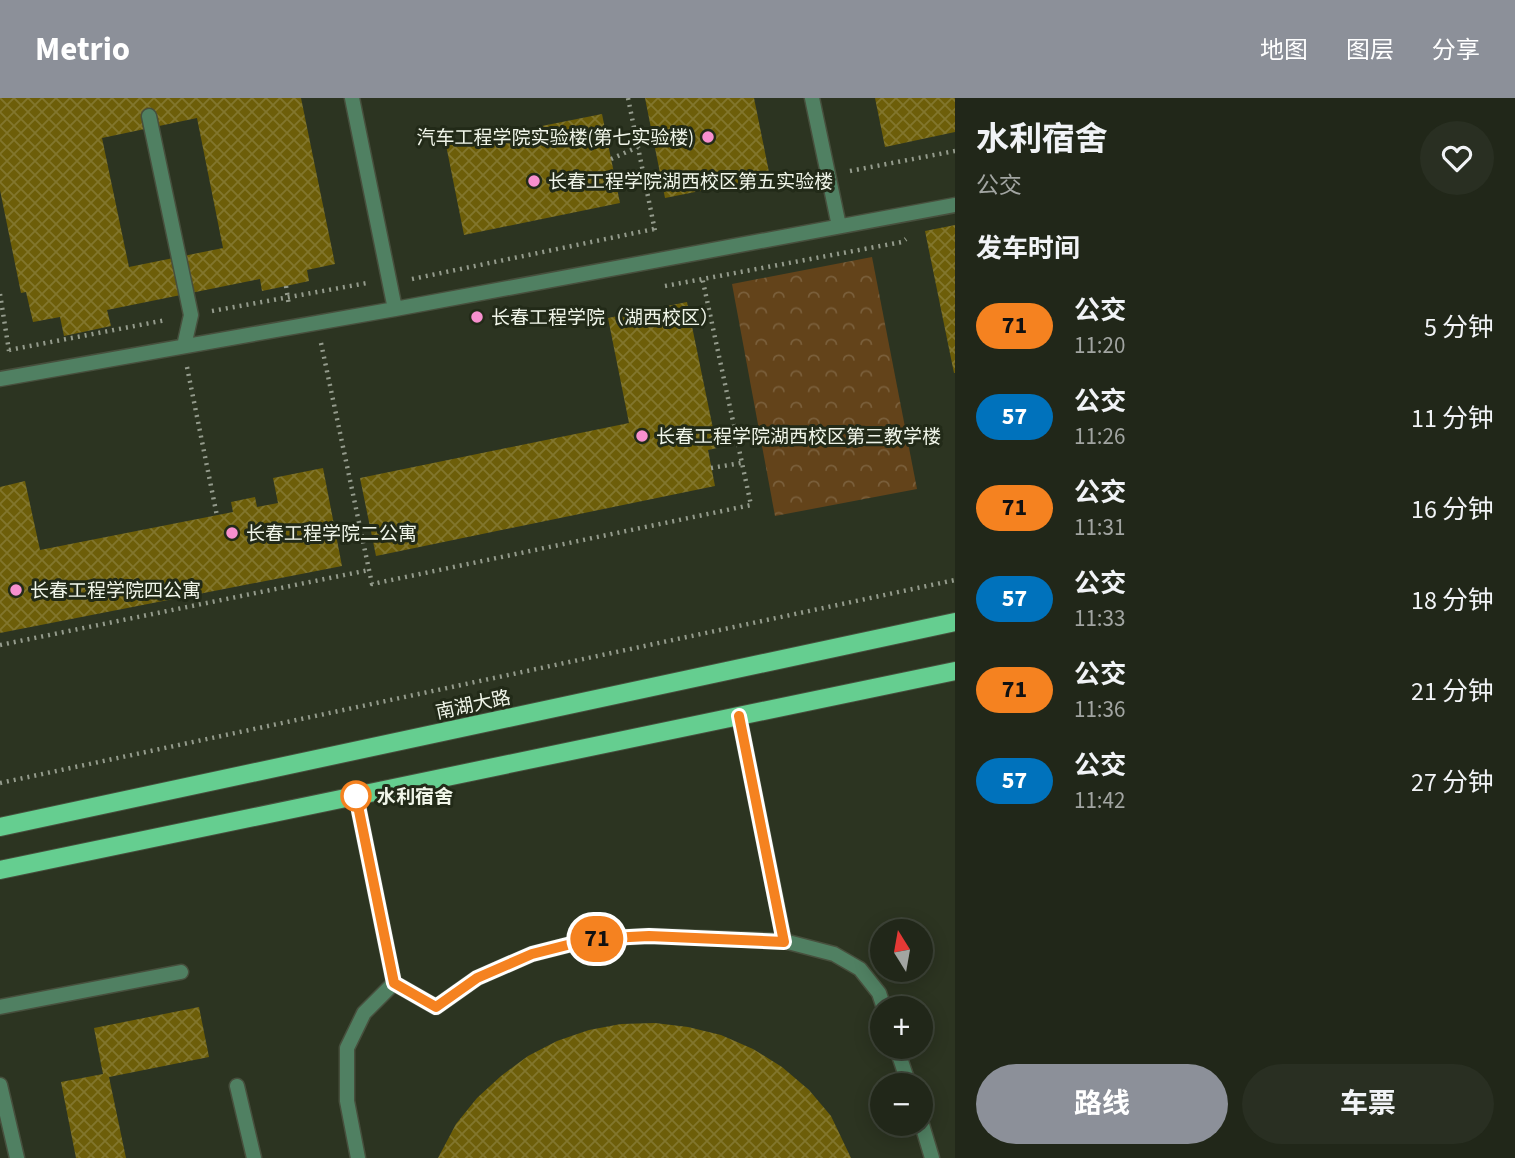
<!DOCTYPE html>
<html lang="zh">
<meta charset="utf-8">
<style>
:root{--surface:#212719;--page:#292f22;--text:#f1f3f6;--muted:#a2a5a2;--line:#3e4438;--accent:#8c9099}
body{margin:0;font-family:"Source Sans 3","Noto Sans SC",sans-serif;background:var(--page);color:var(--text);height:100vh;display:flex;flex-direction:column;font-size:26px;white-space:nowrap}
*{box-sizing:border-box;margin:0}
p{font-size:23px;color:var(--muted)}
.icon{flex:none;width:38px;height:38px;fill:none;stroke:currentColor;stroke-width:2;stroke-linecap:round;stroke-linejoin:round}
.map{position:relative;flex:1;overflow:hidden}
.drawer{display:flex;flex-direction:column;background:var(--surface);width:560px}
.drawer>*{flex:none}
.badge{padding:0 14px;border-radius:23px;font-size:24px;line-height:46px}
.needle{width:46px;rotate:349deg}
.tools{position:absolute;left:870px;top:821px;display:grid;gap:14px}
.tools a{display:grid;place-items:center;width:63px;height:63px;border-radius:50%;background:var(--surface);box-shadow:0 4px 18px #0003,0 0 0 2px var(--line);font-size:35px}
.map>.badge{position:absolute;translate:-50% -50%;box-shadow:0 0 0 4px #fff}
h2{padding:0 21px;font-size:26px;line-height:63px}
.round{display:grid;place-items:center;flex:none;width:74px;height:74px;border-radius:37px;background:var(--page)}
.summary{display:flex;align-items:center;justify-content:space-between;height:119px;padding:0 21px}
h1{font-size:33px;font-weight:700;line-height:52px}
.cta{display:flex;gap:14px;margin-top:auto;padding:14px 21px}
.cta a{flex:1;height:80px;border-radius:42px;background:var(--accent);color:#fff;font-size:28px;font-weight:700;line-height:80px;text-align:center}
.cta a+a{background:var(--page);color:var(--text)}
ul{padding:0;list-style:none}
li{display:flex;align-items:center;gap:21px;height:91px;padding:0 21px}
li div{flex:1}
li b{display:block;font-size:26px}
li em{font-style:normal}
li .badge{min-width:77px;font-weight:700;text-align:center}
header{display:flex;align-items:center;gap:42px;box-sizing:border-box;height:98px;padding:0 35px;background:var(--accent);color:#fff}
header strong{font-size:33px}
nav{display:flex;gap:38px;margin-inline-start:auto;font-size:24px}
main{display:flex;flex:1;min-height:0}
.map>svg:first-child{display:block}
</style>
<header>
<strong>Metrio</strong>
<nav><a>地图</a><a>图层</a><a>分享</a></nav>
</header>
<main>
<div class="map">
<svg width="955" height="1060" viewBox="0 0 955 1060">
<defs>
<pattern id="park-crowns" width="20" height="18" patternUnits="userSpaceOnUse" patternTransform="scale(1.75)"><rect width="20" height="18" fill="#63431a"/><path d="M2 6a3 3 0 1 1 6 0M12 15a3 3 0 1 1 6 0" fill="none" stroke="#7a5f3b"/></pattern>
<pattern id="building-cross-hatch" width="8" height="8" patternUnits="userSpaceOnUse" patternTransform="scale(1.75)"><rect width="8" height="8" fill="#6d5e09"/><path d="M0 0l8 8M0 8l8-8" fill="none" stroke="#82762d"/></pattern>
</defs>
<rect width="100%" height="100%" fill="#2c3421"/>
<!-- park -->
<path fill="url(#park-crowns)" d="M872 159 917 391 775 418 732 186Z"/>
<!-- building -->
<path fill="url(#building-cross-hatch)" fill-rule="evenodd" d="M0 0H301L335 166 307 172 309 183 286 188 262 193 260 181 107 212 111 228 64 238 60 219 33 224 26 194 21 195 0 92ZM197 20 223 150 129 169 102 40Z
M645 0H754L770 79 665 100Z
M875 0H955V34L885 49Z
M602 16 620 105 464 137 446 47Z
M955 127V275H954L925 133Z
M687 204 717 350 708 352 715 388 376 458 360 380 629 325 608 220Z
M323 370 342 468 0 535V389L25 383 40 452 233 414 231 404 255 399 257 409 278 405 273 380Z
M199 909 209 959 109 979 126 1060H76L61 984 103 976 94 930Z
M655 925 688 929 721 937 753 951 782 969 809 992 831 1018 851 1060H438L456 1026 477 1000 501 978 528 958 557 943 589 932 621 926Z"/>
<g fill="none" stroke-linecap="round" stroke-linejoin="round">
<defs>
<path id="service" d="M352 0 395 211
M812 0 839 128
M149 18 191 217 184 248
M0 281 395 211 955 107
M739 618 784 843
M356 698 394 885 364 915 347 950V1003L358 1060
M394 885 436 909 477 880 532 856 591 841 649 838 784 843 834 856 860 871 879 895 884 910
M0 909 181 874
M896 948 909 987
M0 987 17 1060
M237 988 254 1060
M920 1020 932 1060"/>
<path id="primary" d="M0 729 955 524
M0 772 955 573"/>
</defs>
<!-- service casing -->
<use href="#service" stroke="#474f3d" stroke-width="17"/>
<!-- primary casing -->
<use href="#primary" stroke="#474f3d" stroke-width="20"/>
<!-- path -->
<path stroke="#949b8c" stroke-width="4.5" stroke-dasharray="2 5" stroke-linecap="butt" d="M628 0 655 133
M611 61 638 49
M850 73 955 53
M412 181 654 131
M286 188 289 208
M665 188 902 144 906 141
M0 196 9 253
M212 213 367 185 366 183
M321 245 372 486 751 407 702 179
M9 252 166 222
M187 269 217 418
M711 370 741 365
M0 547 369 472
M0 685 955 482"/>
<!-- service -->
<use href="#service" stroke="#508062" stroke-width="14"/>
<!-- primary -->
<use href="#primary" stroke="#65ce90" stroke-width="18"/>
</g>
<g fill="none" stroke-linecap="round" stroke-linejoin="round">
<defs>
<path id="line" d="M356 698 394 885 436 909 477 880 532 856 591 841 649 838 784 844 739 618"/>
</defs>
<!-- line casing -->
<use href="#line" stroke="#fff" stroke-width="16"/>
<!-- line -->
<use href="#line" stroke="#f58220" stroke-width="10"/>
</g>
<!-- markers -->
<g fill="#f790ce" stroke="#222a18" stroke-width="2.5">
<circle cx="708" cy="39" r="7"/>
<circle cx="534" cy="83" r="7"/>
<circle cx="477" cy="219" r="7"/>
<circle cx="642" cy="338" r="7"/>
<circle cx="232" cy="435" r="7"/>
<circle cx="16" cy="492" r="7"/>
</g>
<circle fill="#fff" stroke="#f58220" stroke-width="3.5" cx="356" cy="698" r="14"/>
<g text-anchor="middle" stroke-width="6" stroke-linejoin="round" paint-order="stroke">
<!-- poi labels -->
<g font-size="19" fill="#f0f5e9" stroke="#222a18" text-anchor="start">
<text x="694" y="46" text-anchor="end">汽车工程学院实验楼(第七实验楼)</text>
<text x="548" y="90">长春工程学院湖西校区第五实验楼</text>
<text x="491" y="226">长春工程学院（湖西校区）</text>
<text x="656" y="345">长春工程学院湖西校区第三教学楼</text>
<text x="246" y="442">长春工程学院二公寓</text>
<text x="30" y="499">长春工程学院四公寓</text>
</g>
<!-- street labels -->
<g font-size="19" fill="#f0f5e9" stroke="#222a18">
<text transform="translate(473 606) rotate(-12)" y="7">南湖大路</text>
</g>
<!-- stop labels -->
<g font-size="19" font-weight="bold" fill="#f0f5e9" stroke="#222a18" text-anchor="start">
<text x="377" y="705">水利宿舍</text>
</g>
</g>
</svg>
<div class="tools">
<a><svg class="needle" viewBox="-14 -14 28 28"><path d="M0-13l5 13h-10z" fill="#e53935"/><path d="M0 13l5-13h-10z" fill="#a2a5a2"/></svg></a>
<a>+</a>
<a>−</a>
</div>
<b class="badge" style="left:597px;top:841px;background:#f58220;color:#111">71</b>
</div>
<section class="drawer">
<div class="summary"><div><h1>水利宿舍</h1><p>公交</p></div><a class="round"><svg class="icon" aria-label="heart" viewBox="0 0 24 24"><path d="M12 20l-8-8c-3-5 5-10 8-4 3-6 11-1 8 4z"/></svg></a></div>
<h2>发车时间</h2>
<ul>
<li><span class="badge" style="background:#f58220;color:#111">71</span><div><b>公交</b><p>11:20</p></div><em>5 分钟</em></li>
<li><span class="badge" style="background:#0072bc;color:#fff">57</span><div><b>公交</b><p>11:26</p></div><em>11 分钟</em></li>
<li><span class="badge" style="background:#f58220;color:#111">71</span><div><b>公交</b><p>11:31</p></div><em>16 分钟</em></li>
<li><span class="badge" style="background:#0072bc;color:#fff">57</span><div><b>公交</b><p>11:33</p></div><em>18 分钟</em></li>
<li><span class="badge" style="background:#f58220;color:#111">71</span><div><b>公交</b><p>11:36</p></div><em>21 分钟</em></li>
<li><span class="badge" style="background:#0072bc;color:#fff">57</span><div><b>公交</b><p>11:42</p></div><em>27 分钟</em></li>
</ul>
<div class="cta"><a>路线</a><a>车票</a></div>
</section>
</main>
